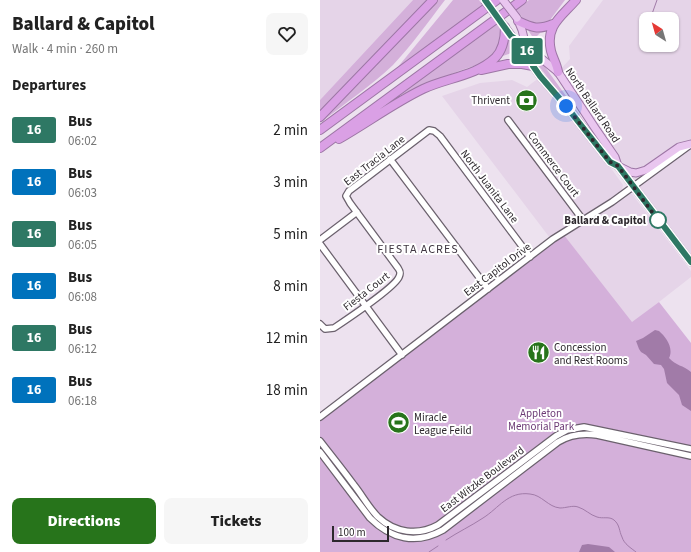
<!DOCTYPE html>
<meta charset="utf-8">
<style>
:root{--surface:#fff;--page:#f6f6f6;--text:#222;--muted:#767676;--accent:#27741b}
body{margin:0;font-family:"Source Sans 3",sans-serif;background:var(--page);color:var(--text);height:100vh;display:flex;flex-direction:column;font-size:15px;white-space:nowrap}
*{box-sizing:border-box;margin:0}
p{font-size:13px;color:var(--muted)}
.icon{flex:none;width:22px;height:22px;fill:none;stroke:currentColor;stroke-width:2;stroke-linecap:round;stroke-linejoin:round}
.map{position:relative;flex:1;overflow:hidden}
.details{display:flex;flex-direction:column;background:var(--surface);width:320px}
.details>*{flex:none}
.badge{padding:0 8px;border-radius:3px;font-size:14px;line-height:26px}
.needle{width:26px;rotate:323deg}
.tools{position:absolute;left:319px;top:12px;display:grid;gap:8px}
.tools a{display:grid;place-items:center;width:40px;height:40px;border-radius:8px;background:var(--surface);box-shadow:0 1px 3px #0004;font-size:20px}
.scale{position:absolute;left:12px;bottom:10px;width:57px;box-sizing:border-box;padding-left:4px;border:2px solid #2d282d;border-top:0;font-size:11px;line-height:14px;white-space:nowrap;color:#2d282d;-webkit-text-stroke:3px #fff;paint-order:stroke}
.you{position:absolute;width:20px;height:20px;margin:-10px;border:3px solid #fff;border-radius:50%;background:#1a73e8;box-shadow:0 0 0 6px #1a73e833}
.map>.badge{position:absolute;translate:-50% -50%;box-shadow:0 0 0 2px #fff}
h2{padding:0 12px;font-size:15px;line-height:36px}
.round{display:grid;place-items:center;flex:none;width:42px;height:42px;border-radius:8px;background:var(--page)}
.headline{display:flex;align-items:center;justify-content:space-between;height:68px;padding:0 12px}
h1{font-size:19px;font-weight:800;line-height:30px}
.button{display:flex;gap:8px;margin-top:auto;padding:8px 12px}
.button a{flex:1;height:46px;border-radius:8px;background:var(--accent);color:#fff;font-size:16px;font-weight:800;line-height:46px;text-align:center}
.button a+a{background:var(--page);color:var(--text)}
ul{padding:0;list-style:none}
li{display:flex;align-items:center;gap:12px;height:52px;padding:0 12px}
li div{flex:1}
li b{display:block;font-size:15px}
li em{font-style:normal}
li .badge{min-width:44px;font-weight:700;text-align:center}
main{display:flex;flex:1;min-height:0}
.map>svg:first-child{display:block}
</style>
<main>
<section class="details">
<div class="headline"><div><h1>Ballard &amp; Capitol</h1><p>Walk · 4 min · 260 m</p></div><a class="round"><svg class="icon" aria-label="heart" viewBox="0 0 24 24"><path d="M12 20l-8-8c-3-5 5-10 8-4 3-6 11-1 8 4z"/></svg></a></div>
<h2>Departures</h2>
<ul>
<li><span class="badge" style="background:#2e7864;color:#fff">16</span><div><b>Bus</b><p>06:02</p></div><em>2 min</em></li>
<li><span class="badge" style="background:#0072bc;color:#fff">16</span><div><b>Bus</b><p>06:03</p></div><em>3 min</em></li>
<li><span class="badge" style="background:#2e7864;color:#fff">16</span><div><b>Bus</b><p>06:05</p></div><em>5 min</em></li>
<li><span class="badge" style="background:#0072bc;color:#fff">16</span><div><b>Bus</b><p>06:08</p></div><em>8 min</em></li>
<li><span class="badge" style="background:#2e7864;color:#fff">16</span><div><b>Bus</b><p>06:12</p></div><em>12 min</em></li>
<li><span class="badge" style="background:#0072bc;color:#fff">16</span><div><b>Bus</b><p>06:18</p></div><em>18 min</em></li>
</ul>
<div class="button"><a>Directions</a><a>Tickets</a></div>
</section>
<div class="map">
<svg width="371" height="552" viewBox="0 0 371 552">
<rect width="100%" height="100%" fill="#ede2ef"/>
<!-- built -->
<path fill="#e5d4e8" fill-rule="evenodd" d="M0 0H93L0 100Z
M283 0H371V262L298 166 238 72 250 59 249 46ZM326 19H352V45H326Z
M220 77 275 146 303 185 302 190 294 197 276 209 264 215 224 163 220 166 257 217 256 220 230 238 122 96 160 83 192 80 207 87Z
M309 193 312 194 371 271V277L312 323 244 235 285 210Z"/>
<!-- green -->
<path fill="#d4b0da" d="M93 0H125C108 22 92 45 73 65 51 86 24 104 0 123V100Z
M133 0H159L163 6 77 68Z
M209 0H245L221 32 214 39 203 23 201 15 193 11Z
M177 23 197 49V51L139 71 76 97Z
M212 49 283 147 282 148 215 61 211 53Z
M244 235 312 322 339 302 371 343V552H0V421Z"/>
<!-- water -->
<path fill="#a17ba8" d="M335 330 339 331C346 337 354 348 349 358 356 366 363 365 371 372V411L362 405 359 395 347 383 344 369 341 365 334 364 326 355 321 352 319 349 316 341 323 338Z
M268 544 289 547 295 552H259L262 545Z"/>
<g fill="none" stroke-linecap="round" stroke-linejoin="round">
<!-- stream -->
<path stroke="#a17ba8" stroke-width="1" d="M332 14 337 0
M126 540C138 532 151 526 163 518 179 508 188 491 210 494 222 495 228 507 240 508 246 508 253 505 258 507 265 509 270 515 277 517 283 519 289 516 294 520 300 525 299 531 302 537 304 544 311 548 316 552
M109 552 118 546"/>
<defs>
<path id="minor" d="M188 120 263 220
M70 159 168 289
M0 240 37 212
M0 244 82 355
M0 324 5 329 14 328C26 320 75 287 79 277 81 273 80 271 78 268L30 203 26 196 29 191 37 185 109 130 114 131 120 136 210 257
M0 417 233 239 292 202 370 145
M0 441C11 455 23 470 34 485 42 495 49 508 58 517 75 533 98 536 118 525L236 436 247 430 264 427 371 449
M0 452 50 518C71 539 96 545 123 530L238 442C251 434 263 433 277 435L371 456"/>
<path id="major" d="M197 18 202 30 206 46 213 66 220 76 246 106 290 162 310 172 316 173 326 170 359 147 371 144
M185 27 193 38 222 59 238 72 275 128 295 157 298 166 371 262"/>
<path id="highway" d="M198 21C213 28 218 30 233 24
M161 70 188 64H202L213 66
M238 72C237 64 233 59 231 51 225 26 241 17 256 0
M0 117 113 0
M0 130 177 0
M19 139C47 123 74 103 103 89 126 78 156 76 175 58 183 50 185 38 185 27
M0 148 202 0"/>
</defs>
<!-- minor casing -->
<use href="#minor" stroke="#6b616d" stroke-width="8"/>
<!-- major casing -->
<use href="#major" stroke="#9d76a5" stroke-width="9"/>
<!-- highway casing -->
<use href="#highway" stroke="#9d76a5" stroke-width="10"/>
<!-- minor -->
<use href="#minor" stroke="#fff" stroke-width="5.5"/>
<!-- major -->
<use href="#major" stroke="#e9c6ef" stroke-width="7"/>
<!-- highway -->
<use href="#highway" stroke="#daa0e5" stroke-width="8"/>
<defs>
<path id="major-bridge" d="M164 0 185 27
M183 0 197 18"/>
</defs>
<!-- major-bridge casing -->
<use href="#major-bridge" stroke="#9d76a5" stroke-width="9" stroke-linecap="butt"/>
<!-- major-bridge -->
<use href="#major-bridge" stroke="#e9c6ef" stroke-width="7"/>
</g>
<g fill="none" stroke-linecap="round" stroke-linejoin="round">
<defs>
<path id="line" d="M165 0 191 36 206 46 213 66 220 76 246 106 290 162 298 166 371 262"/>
</defs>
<!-- line casing -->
<use href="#line" stroke="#fff" stroke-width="9"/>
<!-- line -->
<use href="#line" stroke="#2e7864" stroke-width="6"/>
<!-- walk -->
<path stroke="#2d282d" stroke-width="4" stroke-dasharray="0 7.2" d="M246 106 290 162 298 166 338 220"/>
</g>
<!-- icons -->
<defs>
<symbol id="bank-disc" viewBox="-11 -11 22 22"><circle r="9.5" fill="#27741b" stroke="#fff"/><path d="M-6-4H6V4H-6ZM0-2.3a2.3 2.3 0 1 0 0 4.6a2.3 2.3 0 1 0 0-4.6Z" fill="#fff"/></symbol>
<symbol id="restaurant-disc" viewBox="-11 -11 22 22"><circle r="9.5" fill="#27741b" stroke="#fff"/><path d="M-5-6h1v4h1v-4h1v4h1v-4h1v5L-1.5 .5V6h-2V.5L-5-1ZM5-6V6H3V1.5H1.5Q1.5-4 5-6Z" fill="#fff"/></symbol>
<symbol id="stadium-disc" viewBox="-11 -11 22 22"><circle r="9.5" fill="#27741b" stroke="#fff"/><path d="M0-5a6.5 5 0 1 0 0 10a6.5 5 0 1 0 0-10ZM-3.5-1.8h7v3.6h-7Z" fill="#fff"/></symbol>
</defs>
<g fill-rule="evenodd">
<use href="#bank-disc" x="194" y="88" width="25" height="25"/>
<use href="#restaurant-disc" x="206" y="340" width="25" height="25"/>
<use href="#stadium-disc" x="66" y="410" width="25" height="25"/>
</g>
<!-- markers -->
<circle fill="#fff" stroke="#2e7864" stroke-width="2" cx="338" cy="220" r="8"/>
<g text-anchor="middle" stroke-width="4" stroke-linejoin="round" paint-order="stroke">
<!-- poi labels -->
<g font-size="11" fill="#2d282d" stroke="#fff" text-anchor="start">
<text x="190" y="104" text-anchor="end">Thrivent</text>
<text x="234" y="351">Concession<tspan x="234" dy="13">and Rest Rooms</tspan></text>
<text x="94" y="421">Miracle<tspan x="94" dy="13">League Feild</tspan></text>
</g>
<!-- street labels -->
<g font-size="11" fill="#2d282d" stroke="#fff">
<text transform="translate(273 105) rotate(56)" y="4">North Ballard Road</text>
<text transform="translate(54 160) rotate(-38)" y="4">East Tracia Lane</text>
<text transform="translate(234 164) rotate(53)" y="4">Commerce Court</text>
<text transform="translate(170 186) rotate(53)" y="4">North Juanita Lane</text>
<text transform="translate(177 269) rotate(-37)" y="4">East Capitol Drive</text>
<text transform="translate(46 291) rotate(-38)" y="4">Fiesta Court</text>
<text transform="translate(162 479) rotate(-37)" y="4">East Witzke Boulevard</text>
</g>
<!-- stop labels -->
<g font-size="11" font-weight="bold" fill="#2d282d" stroke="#fff" text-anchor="end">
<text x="326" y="224">Ballard &amp; Capitol</text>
</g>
<!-- park labels -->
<g font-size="11" fill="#6d3b76" stroke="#fff">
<text x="221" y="417">Appleton<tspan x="221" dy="13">Memorial Park</tspan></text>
</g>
<!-- neighbourhood labels -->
<g font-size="12" letter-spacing="1" fill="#403742" stroke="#fff">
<text x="98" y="253">FIESTA ACRES</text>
</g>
</g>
</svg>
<div class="tools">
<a><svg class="needle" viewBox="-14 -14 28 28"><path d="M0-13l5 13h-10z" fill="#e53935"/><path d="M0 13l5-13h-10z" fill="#767676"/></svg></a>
</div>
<div class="scale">100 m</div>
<div class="you" style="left:246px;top:106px"></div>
<b class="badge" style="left:207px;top:51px;background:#2e7864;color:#fff">16</b>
</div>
</main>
